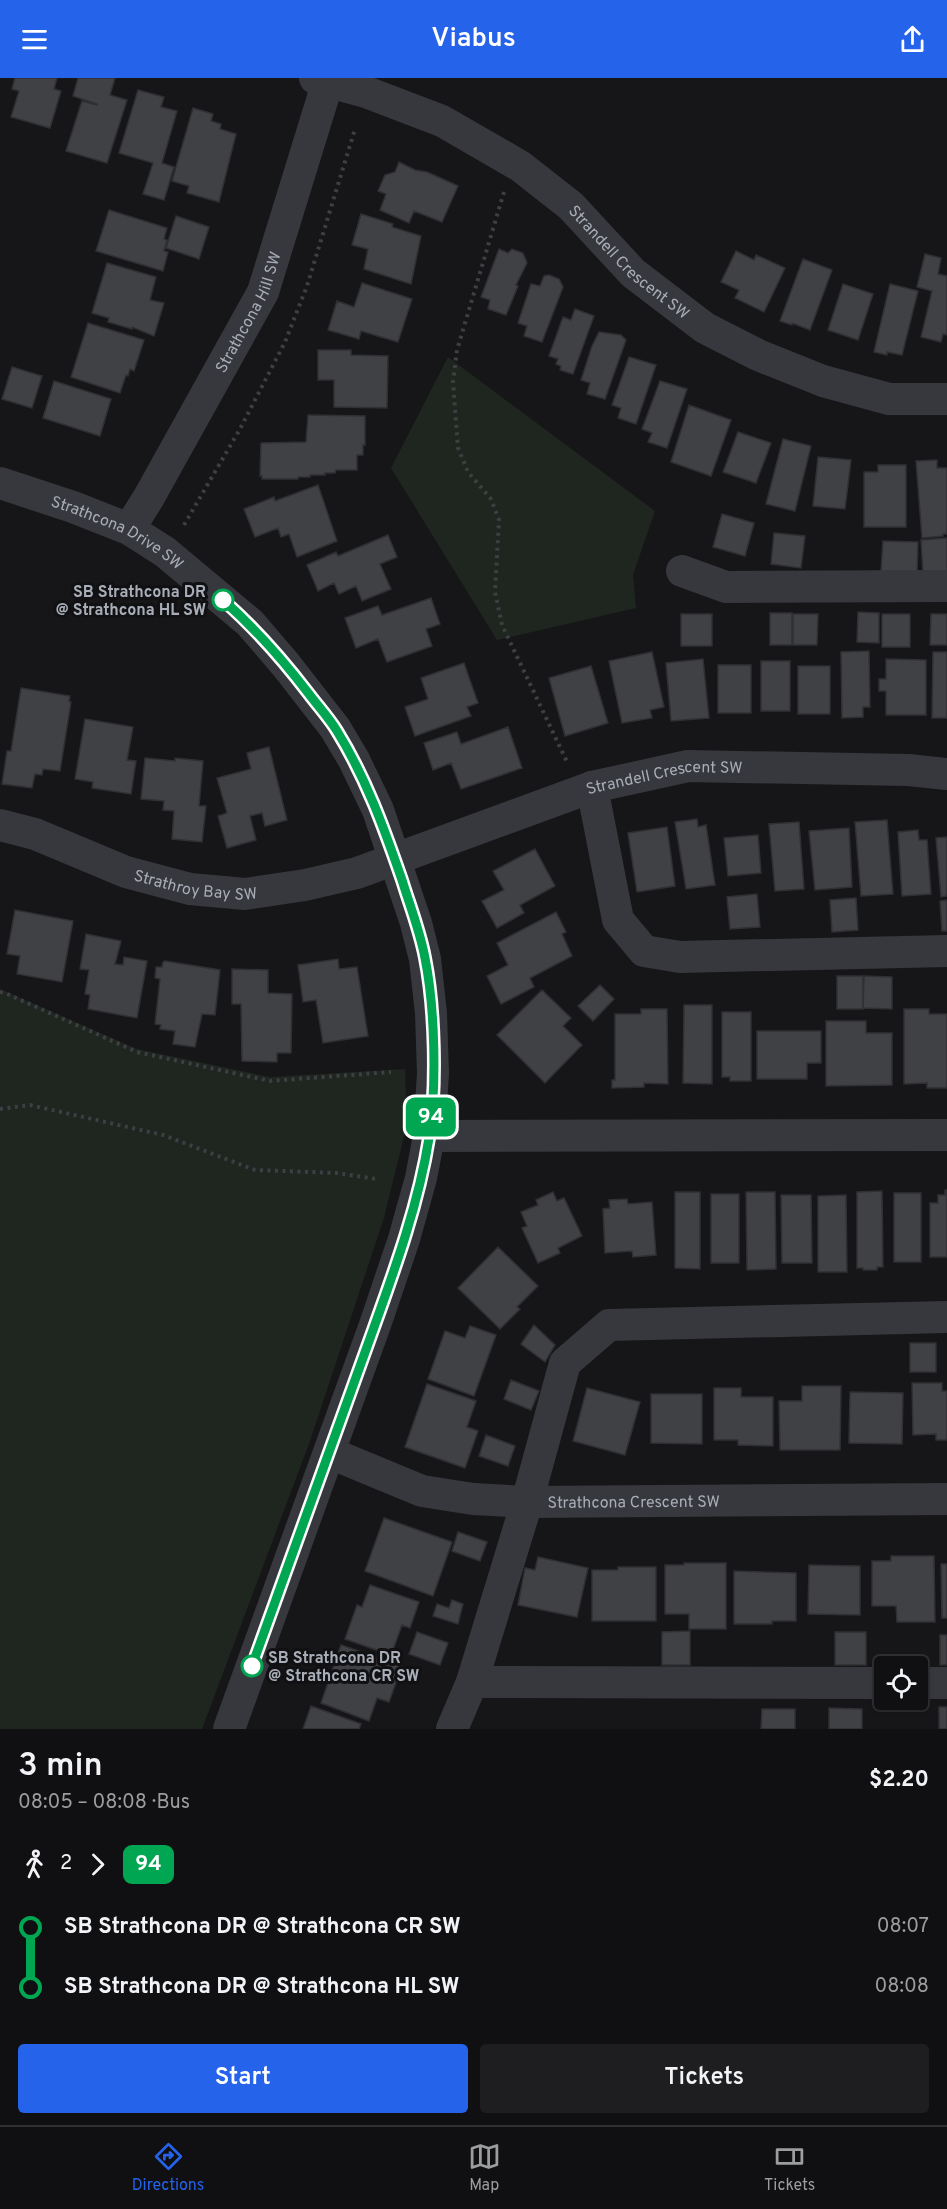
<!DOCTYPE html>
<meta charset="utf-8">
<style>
:root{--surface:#101012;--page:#1e1e20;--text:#f1f3f6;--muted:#9c9d9f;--line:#303032;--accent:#2563eb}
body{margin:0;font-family:Overpass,sans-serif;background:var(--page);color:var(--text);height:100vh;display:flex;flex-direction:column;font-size:22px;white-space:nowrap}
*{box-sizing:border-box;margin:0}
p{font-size:20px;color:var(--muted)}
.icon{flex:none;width:33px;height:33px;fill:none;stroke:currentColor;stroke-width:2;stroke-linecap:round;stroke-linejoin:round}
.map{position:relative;height:1651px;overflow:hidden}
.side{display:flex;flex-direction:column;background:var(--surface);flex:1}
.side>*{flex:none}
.badge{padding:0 12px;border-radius:9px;font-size:21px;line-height:39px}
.tools{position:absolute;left:874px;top:1578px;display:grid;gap:12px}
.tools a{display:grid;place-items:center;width:54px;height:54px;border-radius:6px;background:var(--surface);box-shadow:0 2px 4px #0004,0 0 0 2px var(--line);font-size:30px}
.map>.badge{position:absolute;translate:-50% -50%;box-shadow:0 0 0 3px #fff}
.legs{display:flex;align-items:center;gap:9px;height:66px;padding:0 18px;font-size:20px}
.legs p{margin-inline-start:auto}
.overview{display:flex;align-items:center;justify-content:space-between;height:102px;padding:0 18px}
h1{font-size:33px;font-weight:600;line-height:45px}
.primary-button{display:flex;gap:12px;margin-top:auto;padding:12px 18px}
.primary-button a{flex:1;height:69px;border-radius:6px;background:var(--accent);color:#fff;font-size:24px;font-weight:600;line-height:69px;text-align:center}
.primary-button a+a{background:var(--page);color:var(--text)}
ul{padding:0 18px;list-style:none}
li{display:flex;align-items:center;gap:21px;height:60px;font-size:22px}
li i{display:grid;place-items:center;width:9px;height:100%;margin:0 8px;background:currentColor}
li i::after{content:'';width:15px;height:15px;margin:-8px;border:4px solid;border-radius:50%;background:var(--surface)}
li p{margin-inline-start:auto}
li:first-child i{background:linear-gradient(#0000 50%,currentColor 0)}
li:last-child i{background:linear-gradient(currentColor 50%,#0000 0)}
header{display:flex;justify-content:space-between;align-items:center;height:78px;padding:0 18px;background:var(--accent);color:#fff;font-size:27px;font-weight:600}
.dock{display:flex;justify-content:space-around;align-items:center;height:84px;border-top:2px solid var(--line);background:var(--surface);font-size:16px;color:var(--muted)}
.dock a{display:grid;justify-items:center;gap:3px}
.dock .on{color:var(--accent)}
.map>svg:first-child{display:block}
</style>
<header><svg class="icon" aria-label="menu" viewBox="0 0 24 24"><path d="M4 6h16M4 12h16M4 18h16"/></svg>Viabus<svg class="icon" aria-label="share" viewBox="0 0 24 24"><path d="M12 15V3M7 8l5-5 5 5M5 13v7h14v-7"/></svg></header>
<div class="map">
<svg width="947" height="1651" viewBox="0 0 947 1651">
<rect width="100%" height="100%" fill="#161618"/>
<!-- green -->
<path fill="#1e261f" d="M448 279 655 433 633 497 636 530 497 562 391 390Z
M0 911 137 971 270 999 405 991 407 1046 384 1140 310 1363 202 1651H0Z"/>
<!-- building -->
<path fill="#404145" stroke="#303034" stroke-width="1.5" d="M15 0H57L54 11 61 13 50 50 11 39 19 13 12 11Z
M78 0H115L110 17 127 22 107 85 66 73 82 23 97 27V26L73 18Z
M138 12 164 19 161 29 177 33 162 85 174 89 164 122 143 116 153 85 119 75Z
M193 30 213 36 211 43 221 46 220 51 236 56 219 124 187 115 189 108 172 103Z
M399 84 415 92 427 94 458 108 442 144 414 133 409 145 380 132 386 116 378 113 385 97 395 94Z
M109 132 167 150 164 161 167 162 164 173 168 174 163 193 96 173Z
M361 136 393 146 392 149 421 158 411 206 364 191 368 171 352 167Z
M176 138 209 149 199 181 166 170Z
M499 171 508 175 512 171 523 175 527 185 516 207 518 208 506 237 488 231 490 222 481 219Z
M736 173 754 182 756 177 785 190 764 234 735 220 739 212 721 204Z
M925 176 941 180 938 196 947 198V257L943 256 941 264 921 259 932 213 917 209Z
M803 181 832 192 810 252 792 245V247L780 243Z
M107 185 156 199 150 222 164 225 154 258 132 249V251L108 244 109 240 92 235Z
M549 197 559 201 563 209 542 264 524 258 527 248 518 245 531 206 540 208 544 198Z
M362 205 412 221 398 264 361 253 359 261 328 252 337 223 354 229Z
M843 206 873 216 858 262 828 252Z
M890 206 918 213 902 277 887 274V277L874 274Z
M575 231 594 238 573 296 560 292 561 288 556 286 558 281 549 278 563 239 571 242Z
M88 245 144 262 134 293 130 291 128 298 126 297 120 315 71 299Z
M599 254 621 257 626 262 605 321 587 316 590 305 581 302 592 268Z
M318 272H351V277L388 278 387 330 334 329V302H318Z
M629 279 656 287 636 346 618 340 621 330 612 327Z
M12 289 42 298 32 330 2 321Z
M54 303 111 321 100 358 43 340Z
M660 303 687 311 667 370 648 364 652 355 642 351Z
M689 327 731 342 711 398 671 384Z
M308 337 365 338V367H363V377H357V392H336L335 395H325V397H310V399H298V401H262V398H260L261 365 306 364Z
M738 354 771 365 756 405 723 394Z
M783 361 811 368 795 433 766 426Z
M818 379 851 382 845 431 813 428Z
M937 382V390H947V456H943V458L922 460 916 383Z
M878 387H906V449H864V394H878Z
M318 407 337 463 297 479 289 456 281 459 278 450 255 459 244 431 274 419 275 423Z
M722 436 754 445 745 478 713 469Z
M774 455 805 458 801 490 771 486Z
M388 457 397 479 380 486 391 511 362 523 356 508 339 516 334 505 318 513 307 487 336 474 338 478Z
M947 460V493L923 495 921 462Z
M883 463 918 464 917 494 881 493Z
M431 520 440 546 426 551 432 568 387 584 378 561 356 570 345 540 378 528 382 537Z
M858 534 879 535V565L857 564Z
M770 535H792V567H770Z
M681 536H712V568H681Z
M793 536H818L817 567H793Z
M882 536H910V569H882Z
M931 536H947V567H930Z
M869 573 870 629H863V639L842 640 841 574Z
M652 574 664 629 650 632 652 640 622 645 609 583Z
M933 574H947V640H932Z
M703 581 709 640 671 643 666 585Z
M886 581 926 582V637H886V613H879V601H886Z
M761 583H790V633H761Z
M464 585 478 625 467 629 471 638 415 658 405 629 428 621 421 600Z
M718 587H751V635H718Z
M591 588 608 645 565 658 549 600Z
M798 588H830V636H798Z
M21 610 70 618 69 623 71 624 60 693 43 691 42 697 35 696 32 710 2 706 7 673H11Z
M85 641 133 649 127 682 136 683 131 716 92 710 93 704 75 701Z
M508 649 522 690 461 711 451 685 433 692 424 665 457 654 461 666Z
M269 669 287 742 265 748 262 735 250 738 256 762 227 770 218 738 227 735 217 700 251 691 247 675Z
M145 680 175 683V680L203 683 199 728H206L202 764 172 761 174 733 163 732 164 723 141 721Z
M697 741 698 749 706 747 715 807 686 811 675 744Z
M887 742 893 816 861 818 855 744Z
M799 744 804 811 775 813 769 746Z
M667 749 675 808 637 814 628 755Z
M849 750 852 809 815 812 809 753Z
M918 752 919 762H927L931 816 902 818 898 754Z
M758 757 761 795 728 798 724 760Z
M947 759V818L941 819 936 760Z
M535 771 555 808 520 827 524 835 497 850 482 823 504 812 493 793Z
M757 816 760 849 730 851 727 819Z
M856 820 858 852 832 854 830 822Z
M947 822V853H942L940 823Z
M15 832 73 843 62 904 17 896 20 878 7 876Z
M556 834 566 854 562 856 572 878 530 900 534 909 501 926 487 898 508 887 497 865Z
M86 856 121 863 115 886 123 887 124 879 147 883 137 940 88 931 90 917 85 916 89 892 80 891Z
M338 881 339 891 357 889 368 958 323 965 316 922 303 924 298 887Z
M165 883 220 892 215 937 202 936 195 969 173 966 175 953 160 951 161 947 155 946 160 901 155 900 156 889H162L163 884Z
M232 891 268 892V915L292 916 291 975H277V984L242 983 241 926H232Z
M837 898H863V931H837Z
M864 898 892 899V931L863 930Z
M600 907 614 921 593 943 578 928Z
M542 912 571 940 563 948 582 967 545 1005 497 957Z
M684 927H712V1006L683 1005Z
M641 931H667L668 1006 644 1005V1009L612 1010V1002H615V936H641Z
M904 931H929V936H947V1010H927V1005L904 1006Z
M722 934H751V1003H730V999H722Z
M826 943H866V955H892V1007L826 1008Z
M757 953H821V985H807V1001H757Z
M945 1112H947V1179H930V1125H938V1117H945Z
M882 1113 883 1189H877V1192H863V1190H857V1114Z
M553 1114 557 1123 564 1120 582 1158 558 1170 560 1175 538 1185 522 1150 527 1148 521 1134 538 1127 536 1122Z
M675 1114H700V1191L675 1190Z
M746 1114H775L776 1191 747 1192Z
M894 1115H921V1184H894Z
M711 1116H739V1185H711Z
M781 1117H811L812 1185H782Z
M846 1117 847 1194H818V1118Z
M627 1121 628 1126 652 1124 656 1177 633 1179 632 1173 605 1175 603 1131 610 1130 609 1122Z
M498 1169 538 1208 517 1229 520 1231 500 1251 458 1210Z
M534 1247 555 1267 545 1284 521 1266Z
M470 1248 496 1257 474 1318 428 1301 445 1253 465 1260Z
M910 1265H936V1294H910Z
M511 1302 539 1313 531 1332 504 1321Z
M912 1305H942V1313H947V1362H936V1356L913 1357Z
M427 1306 476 1323 467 1349 478 1353 465 1390 405 1369Z
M802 1308H841L840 1372H780L779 1323H802Z
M587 1310 640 1324 625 1377 573 1363Z
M714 1310H741V1319H773V1368L738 1367V1362H714Z
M850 1314 903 1315 902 1366 849 1365Z
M651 1316H702V1366L651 1365Z
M486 1357 515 1368 508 1388 479 1378Z
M384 1440 452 1464 433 1518 365 1493Z
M458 1454 487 1464 480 1483 452 1473Z
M891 1478H934L935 1544H897L896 1528H872V1483H891Z
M538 1479 588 1490 577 1539 518 1527 525 1490 535 1492Z
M684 1485H726V1551H689V1536H665V1487H684Z
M941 1486H947V1540H942Z
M809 1487 860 1488V1537L808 1536Z
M618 1489H656V1543H592V1492H618Z
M734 1493 796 1495V1543H772V1546H734Z
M370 1507 419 1524 410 1550 402 1547 391 1577 345 1561 357 1527 362 1529Z
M452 1522 463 1526 458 1546 433 1538 437 1526 449 1530Z
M690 1553V1587H662V1554Z
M417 1554 448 1565 440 1587 409 1576Z
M835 1554H866V1587H835Z
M940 1557H947V1587H940Z
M341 1567 402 1588 389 1624 377 1620 369 1643 321 1625Z
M311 1628 361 1646 359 1651H303Z
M939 1629H947V1651H939Z
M829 1630 862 1631V1651H829Z
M762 1631H795V1651H761Z"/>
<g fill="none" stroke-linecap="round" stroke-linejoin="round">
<!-- path -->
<path stroke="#3d3f44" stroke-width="4" stroke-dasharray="3 4.5" stroke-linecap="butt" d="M504 114 457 272 453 304 458 370 468 394 491 421 499 442 495 514 502 547 568 686
M184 447 240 351 285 264 307 208 355 51
M0 914 5 915 137 974 270 1003 391 994
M0 1031 30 1027 163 1057 255 1092 337 1095 376 1101"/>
<!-- minor -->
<g stroke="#37383d" stroke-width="32">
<path id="s1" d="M315 0 366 14 442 43 520 88 571 128 633 195 705 250 758 277 823 303 889 321H947"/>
<path id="s2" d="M0 405 73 429 129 451 165 474 250 545 286 587 335 650 354 682 378 732 416 845 425 881 431 935 433 995 429 1058 421 1100 404 1161 376 1244 229 1651"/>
<path id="s3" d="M129 451 149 419 263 214 329 0"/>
<path d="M682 493 726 509 947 508"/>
<path d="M592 709 618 842 644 873 680 879 947 873"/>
<path id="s4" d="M0 747 35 756 126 794 190 811 245 816 305 807 357 795 592 709 688 688 908 692 947 696"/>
<path d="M429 1058 947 1057"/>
<path id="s5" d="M330 1375 422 1413 473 1421 527 1424 947 1421"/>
<path d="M472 1604 885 1605"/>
<path d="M918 1605H947"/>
<path d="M452 1651 472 1604 527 1424 565 1285 609 1247 947 1239"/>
</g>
</g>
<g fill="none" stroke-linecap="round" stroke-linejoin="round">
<defs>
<path id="line-1" d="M223 522C255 550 283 582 309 616 318 628 329 640 337 653 366 700 384 750 402 802 410 828 420 853 425 880 435 930 437 1009 429 1060 418 1130 392 1199 368 1266 330 1374 291 1481 252 1588"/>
</defs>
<!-- line-1 casing -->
<use href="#line-1" stroke="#fff" stroke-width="14"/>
<!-- line-1 -->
<use href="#line-1" stroke="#00a651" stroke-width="9"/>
</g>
<!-- markers -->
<g fill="#fff" stroke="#00a651" stroke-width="3">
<circle cx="223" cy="522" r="10"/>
<circle cx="252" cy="1588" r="10"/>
</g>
<g text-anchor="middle" stroke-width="6" stroke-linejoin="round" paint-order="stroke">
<!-- street labels -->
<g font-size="16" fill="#a8adb8" stroke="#111113">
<text dy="6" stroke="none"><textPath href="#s1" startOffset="370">Strandell Crescent SW</textPath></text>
<text dy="6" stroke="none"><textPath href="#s3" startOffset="248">Strathcona Hill SW</textPath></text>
<text dy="6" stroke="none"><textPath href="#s2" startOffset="128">Strathcona Drive SW</textPath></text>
<text dy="6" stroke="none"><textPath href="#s4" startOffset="694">Strandell Crescent SW</textPath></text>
<text dy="6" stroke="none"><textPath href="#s4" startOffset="206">Strathroy Bay SW</textPath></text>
<text dy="6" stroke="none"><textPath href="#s5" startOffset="312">Strathcona Crescent SW</textPath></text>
</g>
<!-- stop labels -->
<g font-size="16" font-weight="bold" fill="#a8adb8" stroke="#111113" text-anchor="end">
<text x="206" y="519">SB Strathcona DR<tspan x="206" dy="18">@ Strathcona HL SW</tspan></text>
<text x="268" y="1585" text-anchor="start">SB Strathcona DR<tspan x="268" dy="18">@ Strathcona CR SW</tspan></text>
</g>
</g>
</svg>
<div class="tools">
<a><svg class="icon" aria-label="locate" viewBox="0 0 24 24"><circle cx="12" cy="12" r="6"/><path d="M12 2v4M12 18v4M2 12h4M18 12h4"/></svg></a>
</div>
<b class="badge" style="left:431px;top:1039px;background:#00a651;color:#fff">94</b>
</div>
<section class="side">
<div class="overview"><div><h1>3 min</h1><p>08:05 – 08:08 · Bus</p></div><b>$2.20</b></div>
<div class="legs"><svg class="icon" aria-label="walk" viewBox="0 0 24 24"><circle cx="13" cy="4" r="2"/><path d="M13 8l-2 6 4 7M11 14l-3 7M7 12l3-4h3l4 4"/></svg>2<svg class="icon" aria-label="forward" viewBox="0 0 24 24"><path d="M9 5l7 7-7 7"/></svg><b class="badge" style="background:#00a651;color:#fff">94</b></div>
<ul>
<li><i style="color:#00a651"></i><b>SB Strathcona DR @ Strathcona CR SW</b><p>08:07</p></li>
<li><i style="color:#00a651"></i><b>SB Strathcona DR @ Strathcona HL SW</b><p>08:08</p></li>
</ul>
<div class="primary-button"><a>Start</a><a>Tickets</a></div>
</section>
<nav class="dock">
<a class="on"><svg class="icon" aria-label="directions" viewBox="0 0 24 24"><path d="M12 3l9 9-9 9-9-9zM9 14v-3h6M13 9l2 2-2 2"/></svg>Directions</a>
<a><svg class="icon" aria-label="map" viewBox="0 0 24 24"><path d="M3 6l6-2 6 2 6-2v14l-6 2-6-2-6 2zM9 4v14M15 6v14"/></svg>Map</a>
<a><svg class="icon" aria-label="tickets" viewBox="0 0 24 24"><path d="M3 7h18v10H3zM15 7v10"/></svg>Tickets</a>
</nav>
